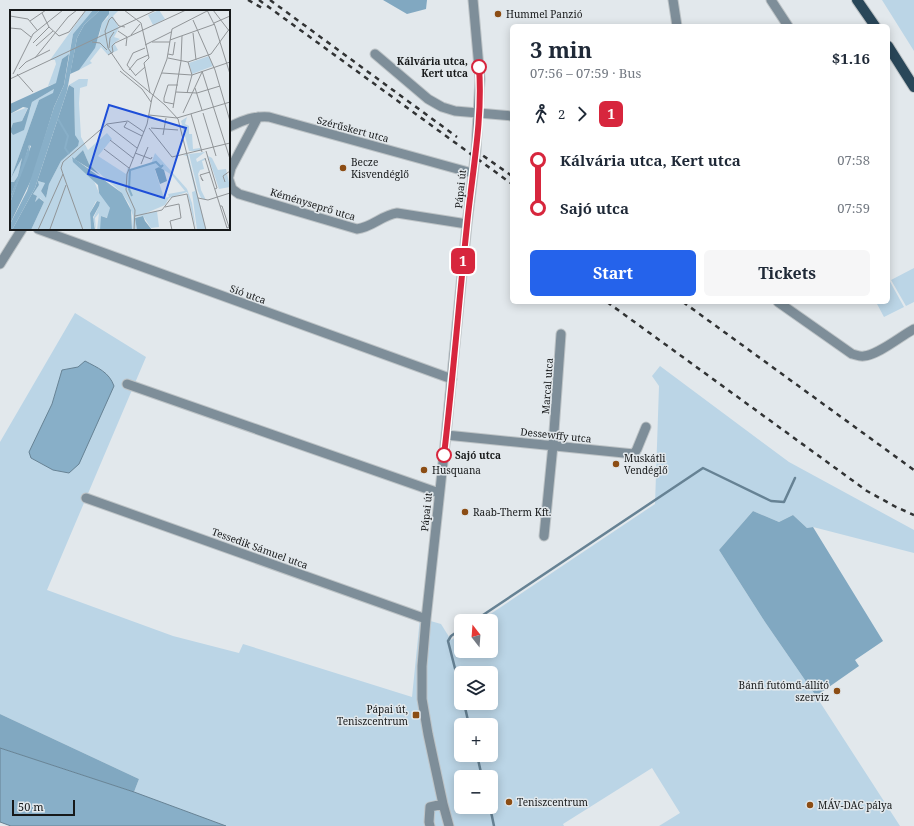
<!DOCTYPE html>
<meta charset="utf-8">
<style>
:root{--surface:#fff;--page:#f6f6f7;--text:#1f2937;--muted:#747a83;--accent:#2563eb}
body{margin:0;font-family:"Noto Serif",serif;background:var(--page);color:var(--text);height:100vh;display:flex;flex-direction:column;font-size:15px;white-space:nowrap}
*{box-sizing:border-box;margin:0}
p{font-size:13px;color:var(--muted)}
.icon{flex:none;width:22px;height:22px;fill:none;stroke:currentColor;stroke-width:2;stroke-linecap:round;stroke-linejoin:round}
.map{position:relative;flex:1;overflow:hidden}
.drawer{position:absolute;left:510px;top:24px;width:380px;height:280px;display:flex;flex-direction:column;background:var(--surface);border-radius:6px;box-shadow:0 2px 10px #0003}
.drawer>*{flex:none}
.badge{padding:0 8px;border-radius:6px;font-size:14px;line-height:26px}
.needle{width:26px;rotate:343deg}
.fabs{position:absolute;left:454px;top:614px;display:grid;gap:8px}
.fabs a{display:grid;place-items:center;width:44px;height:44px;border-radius:6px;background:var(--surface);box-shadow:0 2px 10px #0003;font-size:20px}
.scale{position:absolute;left:12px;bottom:10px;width:63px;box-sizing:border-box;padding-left:4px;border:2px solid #17191a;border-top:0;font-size:11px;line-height:14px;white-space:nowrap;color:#17191a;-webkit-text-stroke:3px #e2e8ec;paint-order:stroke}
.map>.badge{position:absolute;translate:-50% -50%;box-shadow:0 0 0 2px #fff}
.legs{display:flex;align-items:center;gap:6px;height:44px;padding:0 20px;font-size:13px}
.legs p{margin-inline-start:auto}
.summary{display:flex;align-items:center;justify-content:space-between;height:68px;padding:0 20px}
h1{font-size:22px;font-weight:700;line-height:30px}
.primary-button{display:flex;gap:8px;margin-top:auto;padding:8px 20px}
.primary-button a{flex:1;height:46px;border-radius:6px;background:var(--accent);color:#fff;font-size:16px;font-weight:700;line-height:46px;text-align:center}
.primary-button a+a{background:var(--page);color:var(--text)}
ul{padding:0 20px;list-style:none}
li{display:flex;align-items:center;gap:14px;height:48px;font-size:15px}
li i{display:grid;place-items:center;width:6px;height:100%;margin:0 5px;background:currentColor}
li i::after{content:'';width:10px;height:10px;margin:-5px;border:3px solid;border-radius:50%;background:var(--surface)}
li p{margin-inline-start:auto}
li:first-child i{background:linear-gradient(#0000 50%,currentColor 0)}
li:last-child i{background:linear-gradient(currentColor 50%,#0000 0)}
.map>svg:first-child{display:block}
</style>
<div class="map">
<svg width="914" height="826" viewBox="0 0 914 826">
<rect width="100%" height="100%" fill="#e2e8ec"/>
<!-- green -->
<path fill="#bbd5e6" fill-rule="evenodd" d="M882 0H914V51Z
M914 268V302L906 306 891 280Z
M888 278 904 307 884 317 876 302H888Z
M75 313 146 357 47 590 173 636 239 653 243 644 412 697 420 618 441 624 451 640 461 634V651H491V621H480L655 504 659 386 652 376 660 366 789 462 914 530V553L813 527 807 528 793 515 779 522 753 511 719 550 765 622 816 696 900 826H659L680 813 652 768 563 824 564 826H226L134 792 139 779 0 714V442ZM78 367 69 473 53 470 31 458 52 404 62 370ZM461 673H491V703H461ZM461 725H491V755H461ZM461 777H491V807H461Z"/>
<!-- forest -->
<path fill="#81a8c1" d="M383 0H427L426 9 407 14Z
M753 511 779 522 793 515 807 528 813 527 883 641 855 660 859 666 816 696 765 622 719 550Z
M0 714 139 779 134 792 0 748Z"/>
<!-- water -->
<path fill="#88afc8" stroke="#668294" d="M85 361C98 368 109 372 114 386L79 464 69 473 53 470 31 458 29 452 52 404 62 370 78 367Z
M0 748 134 792 226 826H11L0 822Z"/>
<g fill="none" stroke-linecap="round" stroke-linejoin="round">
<!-- stream -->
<path stroke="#668294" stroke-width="2.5" d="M474 621 703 468 771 501 784 502 795 478
M461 629 451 636 448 641 461 692
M464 703 469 725
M477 755 482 777
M490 807 494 826"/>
<defs>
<path id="minor" d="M673 0 677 26
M771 0 788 26
M375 54 428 99 442 107 455 111 512 116
M229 127C244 120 252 116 269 117L472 173
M229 176 231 168 258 117
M229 180 232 189 239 194 357 229C373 227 382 215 397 213L467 224
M38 229 452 379
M0 264 22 229
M778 302 852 354C856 355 861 357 864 356 878 355 901 336 914 329
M127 384 439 493
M446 435 634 454 637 449 646 427
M86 498 426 619
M544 536 553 445 561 334
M430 826 429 822 430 807 443 804
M449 826 443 804 428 734 422 699V666L426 619 446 435 467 224 476 150 480 79 473 0"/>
<path id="primary" d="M857 0 875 26
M888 46 914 87"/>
</defs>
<!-- minor casing -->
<use href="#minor" stroke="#bdc3c6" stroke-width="11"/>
<!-- primary casing -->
<use href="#primary" stroke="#bdc3c6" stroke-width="12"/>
<!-- minor -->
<use href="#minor" stroke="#7e8e99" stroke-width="9"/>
<!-- primary -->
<use href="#primary" stroke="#294759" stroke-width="10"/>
<!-- rail -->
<path stroke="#313334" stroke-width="2.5" stroke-dasharray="5 5" stroke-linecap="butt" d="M248 0 264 9
M259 0 512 184
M270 0 457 137
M475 150 512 176
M607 302 867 491 896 507 914 515
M683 302 914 470"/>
</g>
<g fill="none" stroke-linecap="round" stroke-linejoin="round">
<defs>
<path id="line-1" d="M444 455C453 378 459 301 467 225 472 173 483 120 479 67"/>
</defs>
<!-- line-1 casing -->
<use href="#line-1" stroke="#fff" stroke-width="9"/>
<!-- line-1 -->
<use href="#line-1" stroke="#d7263d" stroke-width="6"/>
</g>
<!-- markers -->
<g fill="#8c4d14" stroke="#e2e8ec" stroke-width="1.5">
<circle cx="498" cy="14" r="4"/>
<circle cx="343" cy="168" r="4"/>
<circle cx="616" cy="464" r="4"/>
<circle cx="424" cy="470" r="4"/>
<circle cx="465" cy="512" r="4"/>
<circle cx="837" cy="691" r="4"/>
<rect x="412" y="711" width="8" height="8" rx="2"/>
<circle cx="509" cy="802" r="4"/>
<circle cx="810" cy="805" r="4"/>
</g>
<g fill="#fff" stroke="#d7263d" stroke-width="2">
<circle cx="479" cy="67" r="7"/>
<circle cx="444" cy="455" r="7"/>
</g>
<g text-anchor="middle" stroke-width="3" stroke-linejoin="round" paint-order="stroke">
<!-- poi labels -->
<g font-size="10" fill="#17191a" stroke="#e2e8ec" text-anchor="start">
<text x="506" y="18">Hummel Panzió</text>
<text x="351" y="166">Becze<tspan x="351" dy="12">Kisvendéglő</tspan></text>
<text x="624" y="462">Muskátli<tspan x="624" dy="12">Vendéglő</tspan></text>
<text x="432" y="474">Husquana</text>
<text x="473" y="516">Raab-Therm Kft.</text>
<text x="829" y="689" text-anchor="end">Bánfi futómű-állító<tspan x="829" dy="12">szerviz</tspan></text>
<text x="408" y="713" text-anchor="end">Pápai út,<tspan x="408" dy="12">Teniszcentrum</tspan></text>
<text x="517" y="806">Teniszcentrum</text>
<text x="818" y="809">MÁV-DAC pálya</text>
</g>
<!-- stop labels -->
<g font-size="10" font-weight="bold" fill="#17191a" stroke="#e2e8ec" text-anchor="end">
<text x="468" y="65">Kálvária utca,<tspan x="468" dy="12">Kert utca</tspan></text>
<text x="455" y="459" text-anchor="start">Sajó utca</text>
</g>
<!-- street labels -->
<g font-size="10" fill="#17191a" stroke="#e2e8ec">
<text transform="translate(353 129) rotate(15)" y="4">Szérűskert utca</text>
<text transform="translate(460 189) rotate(-84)" y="4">Pápai út</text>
<text transform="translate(313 204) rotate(17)" y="4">Kéményseprő utca</text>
<text transform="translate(248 294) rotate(20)" y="4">Sió utca</text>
<text transform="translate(547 386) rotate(-86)" y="4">Marcal utca</text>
<text transform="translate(556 435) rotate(6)" y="4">Dessewffy utca</text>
<text transform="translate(426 512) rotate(-84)" y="4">Pápai út</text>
<text transform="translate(260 548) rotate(20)" y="4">Tessedik Sámuel utca</text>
</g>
</g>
<!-- overview -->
<g transform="translate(10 10)">
<rect width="220" height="220" fill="#e2e8ec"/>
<path d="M76 0H83L63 24 59 44 52 49 47 73 38 76 46 54 45 50H40ZM109 0 103 6 109 18 104 27 110 29 104 33 108 40 98 45 91 37 80 51 82 53 69 60 89 27 92 13 98 7 99 1ZM149 0 155 9 143 15 138 5ZM199 46 203 56 182 64 179 53ZM69 69H78L77 76 70 78 69 93 71 127 78 140 97 123 102 129 88 146 116 164 118 157 121 160 141 154 145 143 177 179 182 193 186 220 177 182 159 188 155 195 134 204 147 201 149 217 141 218 133 206 125 207 127 220H122L123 206 119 194 112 183 79 154 73 140 64 149 61 148 84 171 89 183 94 186 101 200 98 208 91 206V219L87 220 89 203 85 208 86 220 83 209 89 196 90 192 86 191 80 203 81 220H21L34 192 30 188 25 192 27 186 23 184 29 175 28 171 35 173 31 181 36 188 39 174 51 151 68 136 65 125 64 78 59 75ZM149 157 162 165 175 181 158 184 159 187 154 188 145 160ZM44 79V83L29 90 1 168 12 148 8 166 4 172H0V104L18 97 12 111 3 113 0 121 3 125 17 104 20 100 22 92ZM177 107 175 114 179 116V124H182L183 139 190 138 191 141H179L171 111ZM195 142 186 149 187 152 195 148V150L192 151 194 159 190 160 188 164 191 180 196 190 191 188 188 181 179 144ZM178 144 196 220H187L182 182 185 181 177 146 173 145ZM198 146 202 148 208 160 216 159 220 177 209 179Z" fill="#bbd5e6" fill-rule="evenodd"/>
<path d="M90 0H99V4L92 13 85 38 69 60 60 64 67 28 74 15ZM59 44 54 75 44 97 23 166 0 214V193L21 136 19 135 14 153 0 188V172H4L8 166 12 148 1 168 29 90 43 83 44 79 22 92 14 120 3 125 0 121 3 113 12 111 18 98 13 97 0 104V94L46 73 52 49ZM59 75 64 78 65 125 69 131 68 136 51 151 39 174 36 188 31 181 35 173 28 171 29 175 23 184 27 186 25 192 29 188 34 192 21 220H2L25 178ZM73 140 79 154 90 165 64 149ZM149 157 154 160 157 171 150 174 145 159ZM133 206 135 211 142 220H127L125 208Z" fill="#81a8c1"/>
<path d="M83 0H90L74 15 67 28 57 81 25 178 2 220H0V214L17 181 44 97 54 75 63 24ZM20 133 19 145 0 193V188ZM62 147 112 183 121 200 122 220H90L91 206 97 208 100 198 89 183 88 175 63 152ZM87 191 90 192 89 196 83 207 85 220H81L80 203Z" fill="#88afc8"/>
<path fill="none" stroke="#88afc8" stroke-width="2" d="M48 109 58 126 55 138 59 144M122 186 119 179 120 160 146 152 151 157 153 155"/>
<path fill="none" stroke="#919598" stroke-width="1" d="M114 0 131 13 139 48 134 53 140 83M197 0 205 16 220 64M203 0 220 22M32 3 39 17 49 26 59 22 76 0M0 6 18 9 27 20M183 10 205 60 220 111M20 11 36 0M204 13 220 6M115 17 109 16 102 7 99 10 95 21 98 38 113 60 155 95 168 109 196 220M0 18 11 19 21 27M108 21 117 27 116 36M183 23 186 50M121 25 130 14M160 30 205 14M82 32 90 33 97 40M142 32H160M23 33 39 17M135 35 161 22M26 36 43 21M99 38 100 28 104 22M158 44 163 45 165 32M98 45 103 42 102 36 105 33 176 0M25 48 58 7 67 0M158 48 178 52M178 52 201 44 220 18M9 59 16 52 40 40M119 60 127 50 138 45M110 61 132 79 141 92M192 61 220 149M152 63 182 65 220 52M3 64 23 24 53 0M7 64 23 82M126 65 135 57M126 66 117 55 123 43 135 38M0 69 146 0M185 78 192 100M166 82 187 83 210 76M177 83 182 65 178 52M164 94 154 92V88L158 75H168M163 98 171 51 172 26M173 103 192 62M193 103 206 146M181 104 192 142M139 105 167 108 220 92M117 112 114 117 132 126M96 114 127 138M139 118 162 147 220 133M141 118 168 120M153 125 156 108M100 130 123 148M94 139 119 158M196 141 207 178 205 179M125 143 141 149 142 147M195 148 217 218 219 217M131 154 138 137M191 168 193 171 190 165 200 162M215 172 213 166 220 161M177 184 185 220M188 188 198 190 220 183M210 196H212L220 220M155 197 169 194 171 208 160 211 162 220M125 206 152 200 162 187 177 184M40 219 56 175M28 220 53 164M73 220 53 164 51 158 53 152 97 114 118 111 134 122M124 220 125 200 116 180 117 164 137 114 142 88 157 49 162 19 199 0"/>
<path fill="#1d4ed8" fill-opacity="0.15" stroke="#1d4ed8" stroke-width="2" d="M99 95 176 118 154 188 78 164Z"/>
<rect width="220" height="220" fill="none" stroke="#17191a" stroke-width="2"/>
</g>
</svg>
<div class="fabs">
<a><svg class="needle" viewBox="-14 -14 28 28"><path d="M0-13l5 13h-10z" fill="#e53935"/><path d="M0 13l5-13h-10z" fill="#747a83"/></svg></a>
<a><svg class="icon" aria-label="layers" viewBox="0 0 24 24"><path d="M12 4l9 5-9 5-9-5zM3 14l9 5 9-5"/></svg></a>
<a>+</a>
<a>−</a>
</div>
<div class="scale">50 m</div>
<b class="badge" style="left:463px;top:261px;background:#d7263d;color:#fff">1</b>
<section class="drawer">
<div class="summary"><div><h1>3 min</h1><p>07:56 – 07:59 · Bus</p></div><b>$1.16</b></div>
<div class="legs"><svg class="icon" aria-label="walk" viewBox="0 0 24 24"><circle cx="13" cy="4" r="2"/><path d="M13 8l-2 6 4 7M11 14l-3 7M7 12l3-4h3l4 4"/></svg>2<svg class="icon" aria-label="forward" viewBox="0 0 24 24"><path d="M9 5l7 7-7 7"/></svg><b class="badge" style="background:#d7263d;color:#fff">1</b></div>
<ul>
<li><i style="color:#d7263d"></i><b>Kálvária utca, Kert utca</b><p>07:58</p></li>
<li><i style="color:#d7263d"></i><b>Sajó utca</b><p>07:59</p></li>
</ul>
<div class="primary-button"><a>Start</a><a>Tickets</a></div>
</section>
</div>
